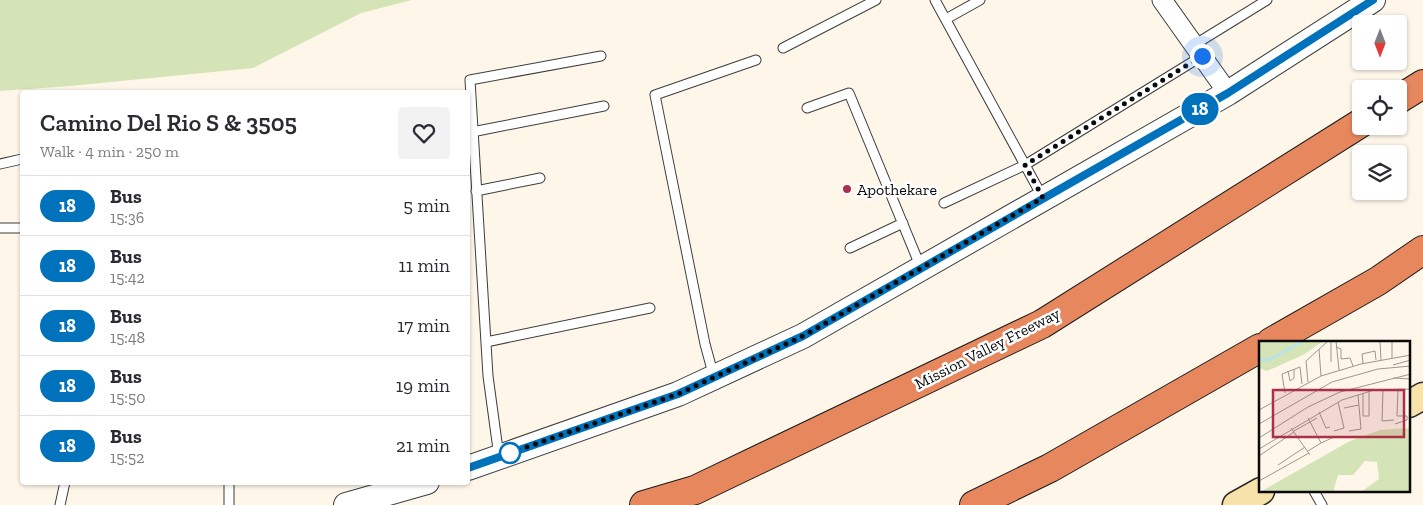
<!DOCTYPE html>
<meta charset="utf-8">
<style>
:root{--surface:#fff;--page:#f2f2f3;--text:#2b2b33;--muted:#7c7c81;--line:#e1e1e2}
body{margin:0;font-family:"Zilla Slab",serif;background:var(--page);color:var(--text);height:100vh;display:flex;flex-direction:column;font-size:19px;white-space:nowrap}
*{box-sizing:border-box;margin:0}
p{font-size:16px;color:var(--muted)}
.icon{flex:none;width:28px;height:28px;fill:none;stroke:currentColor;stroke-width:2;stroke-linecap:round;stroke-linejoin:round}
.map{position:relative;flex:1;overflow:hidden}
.drawer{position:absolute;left:20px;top:90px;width:450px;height:395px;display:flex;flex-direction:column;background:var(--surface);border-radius:5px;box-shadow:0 1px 4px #0004}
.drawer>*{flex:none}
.badge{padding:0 10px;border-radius:16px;font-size:18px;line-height:32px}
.needle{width:32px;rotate:180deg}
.buttons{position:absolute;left:1352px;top:15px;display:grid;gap:10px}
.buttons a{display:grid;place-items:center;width:55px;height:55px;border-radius:5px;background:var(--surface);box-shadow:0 1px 4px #0004;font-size:25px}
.you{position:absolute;width:25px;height:25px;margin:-12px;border:4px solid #fff;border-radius:50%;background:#1a73e8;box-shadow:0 0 0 8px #1a73e833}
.map>.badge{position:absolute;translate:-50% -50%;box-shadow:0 0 0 2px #fff}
.round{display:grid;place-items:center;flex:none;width:52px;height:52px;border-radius:5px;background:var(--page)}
.headline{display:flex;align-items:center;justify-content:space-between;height:85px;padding:0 20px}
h1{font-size:24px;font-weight:600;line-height:38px}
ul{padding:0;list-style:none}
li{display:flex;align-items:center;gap:15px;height:60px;padding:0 20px;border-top:1px solid var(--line)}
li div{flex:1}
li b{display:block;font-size:19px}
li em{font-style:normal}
li .badge{min-width:55px;font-weight:700;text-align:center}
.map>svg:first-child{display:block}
</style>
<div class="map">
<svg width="1423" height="505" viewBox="0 0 1423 505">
<rect width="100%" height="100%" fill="#fdf6e9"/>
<!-- green -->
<path fill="#d5e4b7" d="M0 0H412L361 13 253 68 70 86 0 91Z"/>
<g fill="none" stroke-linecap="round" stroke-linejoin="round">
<defs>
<path id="service" d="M935 0 1043 198
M946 19 980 0
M1194 45 1267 0
M783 48 876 0
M807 108 849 93 921 268
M472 132 604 106
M0 164 22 159
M476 191 540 178
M944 203 1025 165 1202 56
M0 228H22
M850 248 903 223
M486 342 650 308
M714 377 705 344 655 95 756 60
M499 457 488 376 470 80 601 56
M1314 491 1322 505
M60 505 65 482
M229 505V482"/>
<path id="minor" d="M1162 0 1228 93"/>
<path id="tertiary" d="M468 468 678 394 803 336 1228 93 1373 0
M346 505 427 482"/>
<path id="secondary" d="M1409 404 1423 396
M1236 505 1261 491"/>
<path id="motorway" d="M1399 99 1423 84
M1271 342 1378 281 1423 250
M644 505 695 490 1042 324 1361 123
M974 505 1050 468 1260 348"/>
</defs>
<!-- service casing -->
<use href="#service" stroke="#3d3d3d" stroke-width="11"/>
<!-- minor casing -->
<use href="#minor" stroke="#3d3d3d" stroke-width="21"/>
<!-- tertiary casing -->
<use href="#tertiary" stroke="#3d3d3d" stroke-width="26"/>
<!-- secondary casing -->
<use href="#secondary" stroke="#2c2c2c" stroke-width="29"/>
<!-- motorway casing -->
<use href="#motorway" stroke="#1b1b1b" stroke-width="30"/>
<!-- service -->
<use href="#service" stroke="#fff" stroke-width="9"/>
<!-- minor -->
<use href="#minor" stroke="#fff" stroke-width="19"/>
<!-- tertiary -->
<use href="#tertiary" stroke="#fff" stroke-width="24"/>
<!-- secondary -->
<use href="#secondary" stroke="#f7e3aa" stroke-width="26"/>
<!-- motorway -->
<use href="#motorway" stroke="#e7875e" stroke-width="28"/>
</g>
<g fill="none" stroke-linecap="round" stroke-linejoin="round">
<defs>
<path id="line" d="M468 468 678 394 803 336 1228 93 1373 0"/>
</defs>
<!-- line casing -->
<use href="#line" stroke="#fff" stroke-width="11"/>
<!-- line -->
<use href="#line" stroke="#0072bc" stroke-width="8"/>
<!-- walk -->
<path stroke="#0a0a0a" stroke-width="5" stroke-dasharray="0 9" d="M510 453 678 394 803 336 1043 198 1025 165 1202 56"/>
</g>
<!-- markers -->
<circle fill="#ad3049" stroke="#fff" stroke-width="2" cx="847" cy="189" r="5"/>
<circle fill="#fff" stroke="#0072bc" stroke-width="2.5" cx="510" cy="453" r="10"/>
<g text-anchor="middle" stroke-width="5" stroke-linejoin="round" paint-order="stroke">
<!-- poi labels -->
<g font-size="16" fill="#0a0a0a" stroke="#fff" text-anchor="start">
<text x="857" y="195">Apothekare</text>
</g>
<!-- street labels -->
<g font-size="16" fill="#0a0a0a" stroke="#fff">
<text transform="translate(987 348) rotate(-27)" y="6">Mission Valley Freeway</text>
</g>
</g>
<!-- overview -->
<g transform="translate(1259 341)">
<rect width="151" height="151" fill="#fdf6e9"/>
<path d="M0 0H64L46 13 8 30 0 27ZM151 87V151H102L120 138 118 121 106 120 94 134H79L74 151H1L91 100 121 89Z" fill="#d5e4b7"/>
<path fill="none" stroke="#b3e2f0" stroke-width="2.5" d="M0 19H10L44 0"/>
<path fill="none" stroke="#9c9890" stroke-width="1" d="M77 0 80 29M121 0 122 19M133 0V17M77 6 82 8V18L91 17 94 25M60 8 62 35M72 21V0M104 22 103 13 116 10 117 19M134 24 152 19M29 30 31 40 35 37V28M134 37 152 38M49 41 47 20 68 1M124 48 123 80 135 79M26 52 23 33 41 26 43 43M104 52V75H110V50M85 67 100 64M0 69 62 35 102 23 152 14M60 71 67 87 71 86M49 77 62 102 75 96M0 83 73 41 119 28 152 25M136 83 148 79V75H138L139 48M32 87 51 114M35 90 58 77M75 90 85 87 79 61M90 90 102 88 99 54M0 97 49 66 81 51 152 33M0 108 83 59 115 49 152 48M49 110 62 102M0 115 35 91M19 124 46 106M0 140 50 112"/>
<path fill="#ad3049" fill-opacity="0.15" stroke="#ad3049" stroke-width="2.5" d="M14 49H145V96H14Z"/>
<rect width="151" height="151" fill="none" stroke="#0a0a0a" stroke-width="2.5"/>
</g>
</svg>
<div class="buttons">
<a><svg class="needle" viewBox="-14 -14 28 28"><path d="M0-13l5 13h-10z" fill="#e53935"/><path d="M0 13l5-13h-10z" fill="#7c7c81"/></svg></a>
<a><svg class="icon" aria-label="locate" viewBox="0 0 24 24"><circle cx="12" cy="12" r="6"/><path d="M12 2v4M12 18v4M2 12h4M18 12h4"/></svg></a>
<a><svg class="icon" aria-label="layers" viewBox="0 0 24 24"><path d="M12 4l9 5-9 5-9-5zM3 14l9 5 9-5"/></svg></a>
</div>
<div class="you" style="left:1202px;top:56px"></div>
<b class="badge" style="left:1200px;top:109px;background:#0072bc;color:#fff">18</b>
<section class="drawer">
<div class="headline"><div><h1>Camino Del Rio S &amp; 3505</h1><p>Walk · 4 min · 250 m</p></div><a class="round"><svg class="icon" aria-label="heart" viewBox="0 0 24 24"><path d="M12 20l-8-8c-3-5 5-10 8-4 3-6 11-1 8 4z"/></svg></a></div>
<ul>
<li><span class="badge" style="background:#0072bc;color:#fff">18</span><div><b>Bus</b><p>15:36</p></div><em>5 min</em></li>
<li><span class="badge" style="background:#0072bc;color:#fff">18</span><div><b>Bus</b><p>15:42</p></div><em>11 min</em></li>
<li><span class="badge" style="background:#0072bc;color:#fff">18</span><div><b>Bus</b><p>15:48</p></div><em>17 min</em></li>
<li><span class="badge" style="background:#0072bc;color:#fff">18</span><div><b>Bus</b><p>15:50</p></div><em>19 min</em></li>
<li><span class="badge" style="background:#0072bc;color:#fff">18</span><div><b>Bus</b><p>15:52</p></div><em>21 min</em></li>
</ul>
</section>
</div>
